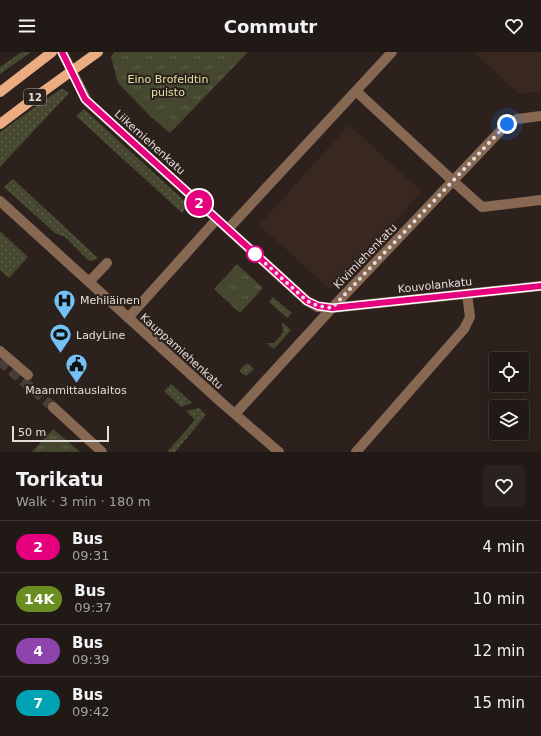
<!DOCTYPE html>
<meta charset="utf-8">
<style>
:root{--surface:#211915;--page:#29221e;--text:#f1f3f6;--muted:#a2a0a0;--line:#3e3834}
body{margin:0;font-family:"DejaVu Sans",sans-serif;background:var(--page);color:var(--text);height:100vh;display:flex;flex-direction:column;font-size:15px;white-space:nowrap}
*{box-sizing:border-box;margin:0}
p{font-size:13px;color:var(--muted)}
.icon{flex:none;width:22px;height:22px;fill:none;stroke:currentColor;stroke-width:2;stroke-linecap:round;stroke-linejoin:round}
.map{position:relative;height:400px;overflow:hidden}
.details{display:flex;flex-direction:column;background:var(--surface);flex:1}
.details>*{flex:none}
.badge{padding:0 8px;border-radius:13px;font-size:14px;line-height:26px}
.controls{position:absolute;left:489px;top:300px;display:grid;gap:8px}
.controls a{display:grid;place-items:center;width:40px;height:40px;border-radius:4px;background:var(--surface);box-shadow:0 4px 16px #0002,0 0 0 1px var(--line);font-size:20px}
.scale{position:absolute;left:12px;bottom:10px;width:97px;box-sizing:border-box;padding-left:4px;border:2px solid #e5ddda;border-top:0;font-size:11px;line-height:14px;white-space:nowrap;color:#e5ddda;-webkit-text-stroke:3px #2c211c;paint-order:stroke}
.you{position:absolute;width:20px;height:20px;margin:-10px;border:3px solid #fff;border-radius:50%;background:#1a73e8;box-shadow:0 0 0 6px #1a73e833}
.map>.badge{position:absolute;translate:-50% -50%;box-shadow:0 0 0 2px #fff}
.round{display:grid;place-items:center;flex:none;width:42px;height:42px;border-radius:4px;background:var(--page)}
.summary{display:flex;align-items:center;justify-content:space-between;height:68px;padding:0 16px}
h1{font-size:19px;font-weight:800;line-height:30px}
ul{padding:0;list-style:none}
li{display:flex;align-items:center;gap:12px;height:52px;padding:0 16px;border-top:1px solid var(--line)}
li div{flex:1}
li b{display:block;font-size:15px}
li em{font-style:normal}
li .badge{min-width:44px;font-weight:700;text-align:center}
header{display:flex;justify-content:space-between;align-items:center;height:52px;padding:0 16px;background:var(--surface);font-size:18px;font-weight:800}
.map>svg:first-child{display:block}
</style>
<header><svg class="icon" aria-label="menu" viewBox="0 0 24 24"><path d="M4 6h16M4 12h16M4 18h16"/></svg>Commutr<svg class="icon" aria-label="heart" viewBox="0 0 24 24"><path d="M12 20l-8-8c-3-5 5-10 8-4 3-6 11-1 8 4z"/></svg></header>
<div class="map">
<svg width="541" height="400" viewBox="0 0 541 400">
<defs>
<pattern id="grass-dots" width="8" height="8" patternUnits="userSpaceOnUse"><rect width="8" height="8" fill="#45472e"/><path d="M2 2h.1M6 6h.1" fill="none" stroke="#60614c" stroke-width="1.8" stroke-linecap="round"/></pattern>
<pattern id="park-tufts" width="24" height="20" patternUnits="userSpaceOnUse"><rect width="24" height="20" fill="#45472e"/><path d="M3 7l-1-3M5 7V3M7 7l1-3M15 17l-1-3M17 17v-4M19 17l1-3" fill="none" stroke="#60614c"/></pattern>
</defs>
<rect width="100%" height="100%" fill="#2c211c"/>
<!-- built -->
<path fill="#392820" d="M474 0H541V39L519 42Z
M349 73 422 140 331 238 259 173Z"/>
<!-- grass -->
<path fill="url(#grass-dots)" d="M22 0H31L0 22V15Z
M63 37 69 41 0 115V80L59 38Z
M84 57 189 153 182 161 76 64Z
M13 127 98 206 92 209 88 208 65 185 55 181 4 135Z
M0 179 28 205 9 226 0 218Z
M273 245 292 261 287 266 269 250Z
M282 270 291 278 274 297 266 291H274L283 281Z
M247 311 254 317 246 324 239 319Z
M171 332 192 351 181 355 164 339Z
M199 356 206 363 175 400H167L195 368 186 359Z"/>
<!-- park -->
<path fill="url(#park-tufts)" d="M114 0H248L170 81 149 63 118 31 111 5Z
M237 212 263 236 240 261 214 237Z
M53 377 80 400H32Z"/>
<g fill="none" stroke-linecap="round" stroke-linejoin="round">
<!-- minor-tunnel -->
<path stroke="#483d38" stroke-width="10" stroke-dasharray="10 5" stroke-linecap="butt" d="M0 309 53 355"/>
<!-- minor -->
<path stroke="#876853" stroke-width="10" d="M62 0 87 49 307 249 318 255 332 256 541 234
M356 39 453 129 482 155 541 148
M0 149 222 351 279 400
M228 177 392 0
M89 230 107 211
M128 266 217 167
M0 299 28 323
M53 355 102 400
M235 362 332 256 507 72 517 67 541 64
M356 400 464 277 470 265 467 242"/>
<!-- major -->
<path stroke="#ecac81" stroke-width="10" d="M0 40 52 0
M0 72 37 44 98 0"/>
</g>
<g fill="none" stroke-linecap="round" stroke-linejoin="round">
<defs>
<path id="line" d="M62 0 85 47 307 249 318 254 332 256 541 234"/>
</defs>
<!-- line casing -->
<use href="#line" stroke="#fff" stroke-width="9"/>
<!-- line -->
<use href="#line" stroke="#e6007e" stroke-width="6"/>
<!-- walk -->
<path stroke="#e5ddda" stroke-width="4" stroke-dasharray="0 7.2" d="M255 202 307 249 318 254 332 256 507 72"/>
</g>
<!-- icons -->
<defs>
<symbol id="hospital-pin" viewBox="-11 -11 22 30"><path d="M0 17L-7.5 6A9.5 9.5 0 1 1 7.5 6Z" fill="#73c1f5" stroke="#2c211c"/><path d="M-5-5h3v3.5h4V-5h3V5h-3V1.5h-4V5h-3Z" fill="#111"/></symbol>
<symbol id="stadium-pin" viewBox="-11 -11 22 30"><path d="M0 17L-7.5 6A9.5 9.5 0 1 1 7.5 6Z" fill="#73c1f5" stroke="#2c211c"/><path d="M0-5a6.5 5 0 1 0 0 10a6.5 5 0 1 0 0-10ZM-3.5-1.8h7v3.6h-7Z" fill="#111"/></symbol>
<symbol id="civic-pin" viewBox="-11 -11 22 30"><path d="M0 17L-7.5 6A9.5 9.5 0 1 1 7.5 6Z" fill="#73c1f5" stroke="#2c211c"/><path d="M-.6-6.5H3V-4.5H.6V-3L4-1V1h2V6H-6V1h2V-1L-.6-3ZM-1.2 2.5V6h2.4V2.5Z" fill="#111"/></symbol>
</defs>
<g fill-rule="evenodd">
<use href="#hospital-pin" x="52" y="236" width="25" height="34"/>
<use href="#stadium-pin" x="48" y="270" width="25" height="34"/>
<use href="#civic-pin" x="64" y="300" width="25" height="34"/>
</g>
<!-- markers -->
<circle fill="#fff" stroke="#e6007e" stroke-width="2" cx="255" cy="202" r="8"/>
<g text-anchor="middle" stroke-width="4" stroke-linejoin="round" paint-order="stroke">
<!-- shield labels -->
<rect fill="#2c211c" stroke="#aea5a1" stroke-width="1" x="24" y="37" width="22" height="16" rx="3"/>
<g font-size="10" font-weight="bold" fill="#e5ddda">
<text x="35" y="49">12</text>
</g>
<!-- park labels -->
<g font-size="11" fill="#dee2a3" stroke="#2c211c">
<text x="168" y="31">Eino Brofeldtin<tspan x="168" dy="13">puisto</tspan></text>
</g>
<!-- street labels -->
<g font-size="11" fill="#e5ddda" stroke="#2c211c">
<text transform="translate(150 90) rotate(42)" y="4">Liikemiehenkatu</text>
<text transform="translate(365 204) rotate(-46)" y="4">Kivimiehenkatu</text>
<text transform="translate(435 233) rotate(-6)" y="4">Kouvolankatu</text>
<text transform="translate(182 299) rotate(42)" y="4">Kauppamiehenkatu</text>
</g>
<!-- poi labels -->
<g font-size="11" fill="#e5ddda" stroke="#2c211c" text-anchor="start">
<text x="80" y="252">Mehiläinen</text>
<text x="76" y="287">LadyLine</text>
<text x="76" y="342" text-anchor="middle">Maanmittauslaitos</text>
</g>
</g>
</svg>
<div class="controls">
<a><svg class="icon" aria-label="locate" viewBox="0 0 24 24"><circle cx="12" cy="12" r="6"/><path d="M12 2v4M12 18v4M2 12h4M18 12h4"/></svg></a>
<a><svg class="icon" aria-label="layers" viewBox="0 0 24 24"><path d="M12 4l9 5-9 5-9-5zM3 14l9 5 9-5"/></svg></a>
</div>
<div class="scale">50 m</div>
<div class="you" style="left:507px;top:72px"></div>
<b class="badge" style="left:199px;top:151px;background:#e6007e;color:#fff">2</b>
</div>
<section class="details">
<div class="summary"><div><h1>Torikatu</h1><p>Walk · 3 min · 180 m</p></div><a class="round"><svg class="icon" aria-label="heart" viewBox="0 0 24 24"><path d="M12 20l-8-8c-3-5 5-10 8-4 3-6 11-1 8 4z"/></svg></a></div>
<ul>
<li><span class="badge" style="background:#e6007e;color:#fff">2</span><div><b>Bus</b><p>09:31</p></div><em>4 min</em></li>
<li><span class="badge" style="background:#6b8e23;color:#fff">14K</span><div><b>Bus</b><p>09:37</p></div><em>10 min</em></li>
<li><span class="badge" style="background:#8e44ad;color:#fff">4</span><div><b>Bus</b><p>09:39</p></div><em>12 min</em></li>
<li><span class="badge" style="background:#00a3b4;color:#fff">7</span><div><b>Bus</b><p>09:42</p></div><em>15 min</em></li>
</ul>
</section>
